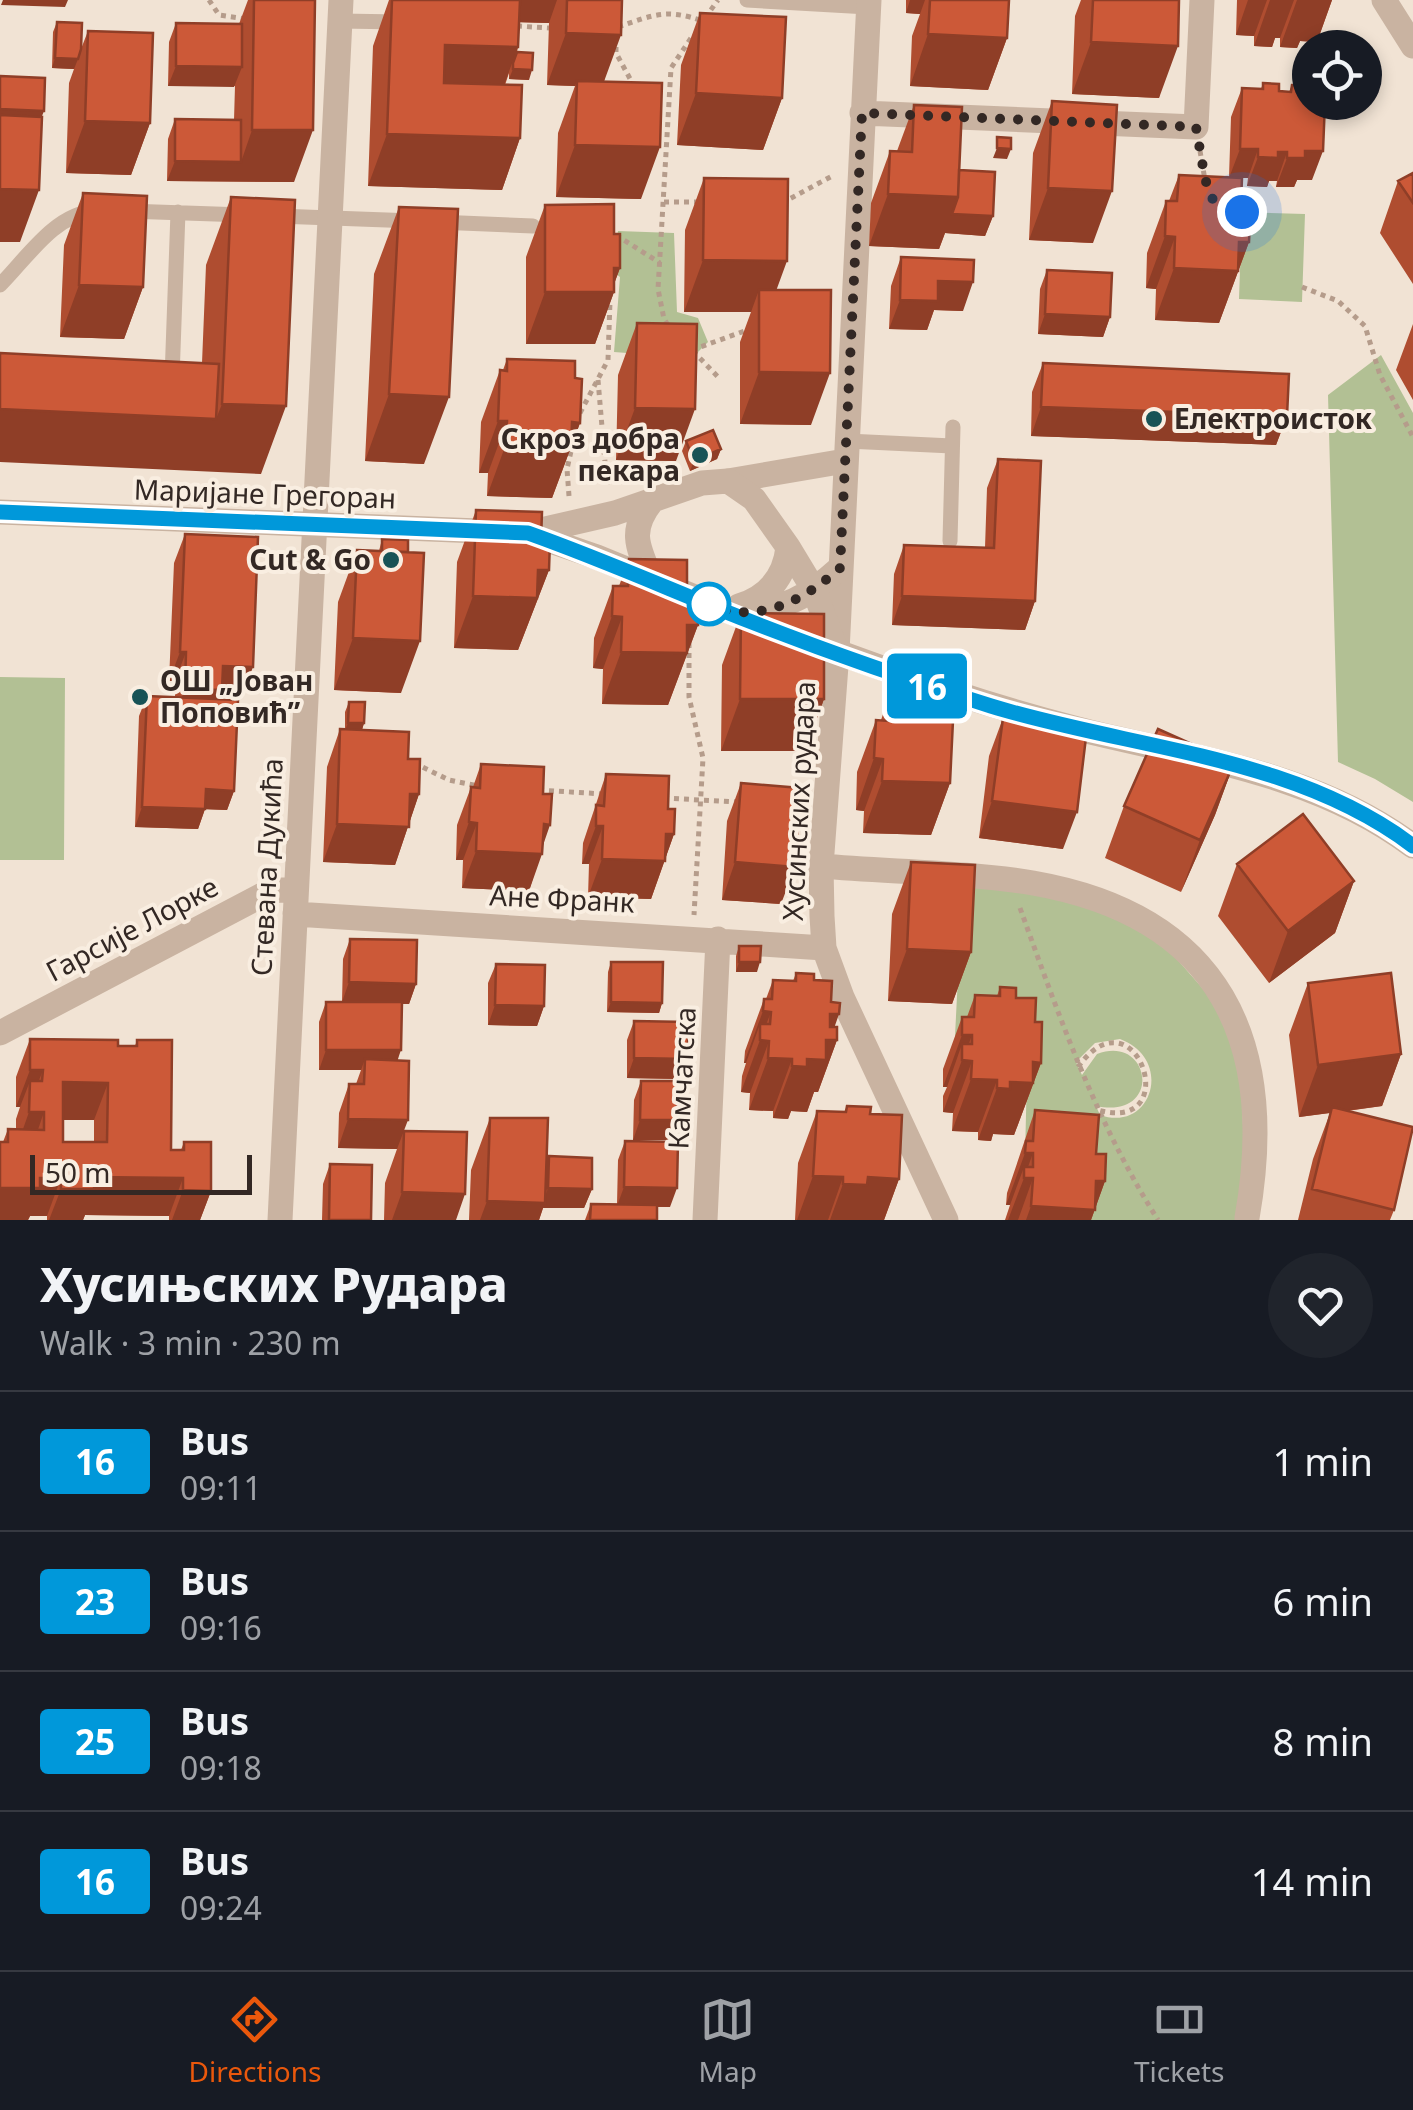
<!DOCTYPE html>
<meta charset="utf-8">
<style>
:root{--surface:#171b24;--page:#20242c;--text:#f1f3f6;--muted:#9ea1a6;--line:#363941;--accent:#ea580c}
body{margin:0;font-family:"Noto Sans",sans-serif;background:var(--page);color:var(--text);height:100vh;display:flex;flex-direction:column;font-size:38px;white-space:nowrap}
*{box-sizing:border-box;margin:0}
p{font-size:32px;color:var(--muted)}
.icon{flex:none;width:55px;height:55px;fill:none;stroke:currentColor;stroke-width:2;stroke-linecap:round;stroke-linejoin:round}
.map{position:relative;height:1220px;overflow:hidden}
.drawer{display:flex;flex-direction:column;background:var(--surface);flex:1}
.drawer>*{flex:none}
.badge{padding:0 20px;border-radius:8px;font-size:35px;line-height:65px}
.tools{position:absolute;left:1292px;top:30px;display:grid;gap:20px}
.tools a{display:grid;place-items:center;width:90px;height:90px;border-radius:50%;background:var(--surface);box-shadow:0 5px 15px #0003;font-size:50px}
.scale{position:absolute;left:30px;bottom:25px;width:222px;box-sizing:border-box;padding-left:10px;border:5px solid #332824;border-top:0;font-size:28px;line-height:35px;white-space:nowrap;color:#332824;-webkit-text-stroke:8px #f9eee1;paint-order:stroke}
.you{position:absolute;width:50px;height:50px;margin:-25px;border:8px solid #fff;border-radius:50%;background:#1a73e8;box-shadow:0 0 0 15px #1a73e833}
.map>.badge{position:absolute;translate:-50% -50%;box-shadow:0 0 0 5px #fff}
.round{display:grid;place-items:center;flex:none;width:105px;height:105px;border-radius:52px;background:var(--page)}
.overview{display:flex;align-items:center;justify-content:space-between;height:170px;padding:0 40px}
h1{font-size:48px;font-weight:800;line-height:75px}
ul{padding:0;list-style:none}
li{display:flex;align-items:center;gap:30px;height:140px;padding:0 40px;border-top:2px solid var(--line)}
li div{flex:1}
li b{display:block;font-size:38px}
li em{font-style:normal}
li .badge{min-width:110px;font-weight:700;text-align:center}
.dock{display:flex;justify-content:space-around;align-items:center;height:140px;border-top:2px solid var(--line);background:var(--surface);font-size:28px;color:var(--muted)}
.dock a{display:grid;justify-items:center;gap:5px}
.dock .on{color:var(--accent)}
.map>svg:first-child{display:block}
</style>
<div class="map">
<svg width="1413" height="1220" viewBox="0 0 1413 1220">
<rect width="100%" height="100%" fill="#f1e3d4"/>
<!-- green -->
<path fill="#b2c094" fill-rule="evenodd" d="M1242 212 1305 214 1302 302 1239 299Z
M618 231 674 233 677 312 698 318 708 342 692 358 614 352 620 277 612 271Z
M1381 355 1413 413V802L1375 779 1338 762 1328 395Z
M0 677 65 678 64 860H0Z
M963 877 1140 917 1240 1031 1246 1220H1090L1025 1157 1027 1071 1000 1037 955 1036ZM1120 1039C1175 1060 1151 1133 1100 1115L1096 1106C1164 1120 1151 1033 1097 1054L1082 1075 1076 1062 1095 1043Z"/>
<g fill="none" stroke-linecap="round" stroke-linejoin="round">
<!-- path -->
<path stroke="#b59c8b" stroke-width="5" stroke-dasharray="5 5" stroke-linecap="butt" d="M209 0 219 15 247 19
M705 18 718 0
M517 26 549 28
M618 27C654 15 665 8 703 21
M616 47V53L634 86
M1200 151 1205 180
M664 202H701
M782 203 834 175
M616 235 660 263
M1302 287 1338 301 1365 326 1380 375 1413 437
M668 325 664 319 658 289 671 68 693 35
M692 350 750 329
M693 351 720 379
M598 380 605 462 612 488
M580 413 608 360 610 301
M569 496 567 469 574 438
M689 643V697L703 758 694 915
M414 763 449 780 478 786
M539 790 603 794
M664 798 737 802
M1020 908C1059 1016 1096 1122 1158 1220
M1078 1067C1136 986 1186 1135 1098 1110"/>
<!-- service -->
<path stroke="#c9b3a1" stroke-width="15" d="M747 0 868 7
M340 21 401 22
M127 211 244 215
M277 216 414 221
M437 222 533 226
M0 285C26 259 55 214 94 211
M172 378 178 212
M847 441 952 446
M950 541 953 427"/>
<!-- minor -->
<path stroke="#c9b3a1" stroke-width="25" d="M869 0 837 652 821 866 822 916 824 948 842 997 946 1220
M1384 0 1413 46
M862 113 1196 127 1202 0
M728 481 845 461
M821 866C890 872 967 872 1033 883 1221 916 1278 1042 1247 1218
M295 914 824 948
M0 1033 270 891 296 889
M280 1220 341 0
M705 1220 718 939"/>
<!-- tertiary -->
<path stroke="#c9b3a1" stroke-width="25" d="M652 501C628 531 638 548 652 580
M0 512 528 533 615 513 702 483 728 481 754 499 788 547 814 590 837 652
M530 534 597 557 768 627
M739 606C768 597 785 577 788 547
M740 610C782 612 809 596 840 568
M824 647C908 678 991 707 1078 729 1193 758 1316 773 1413 846"/>
</g>
<!-- wall -->
<path fill="#af4d30" fill-rule="evenodd" d="M248 0H315L294 182 167 181 168 139 175 119 234 120 235 86H168L169 42 176 23 239 24Z
M389 0H622L604 81 641 199 556 197 558 133 575 86 547 85 549 23 519 22 518 47 517 52 529 80 509 79V73L505 85 520 138 502 190 368 186 373 46Z
M906 0H1009L1007 38 988 90 910 86 912 36 920 14 906 13Z
M1081 0H1179L1159 98 1072 94 1075 16Z
M1237 0H1332L1317 42 1300 41 1297 48 1280 47V38H1275L1272 47 1254 46V36L1236 35Z
M700 13 782 98 763 150 677 145 681 65Z
M57 22 81 49 88 31 150 123 131 175 66 173 69 83 74 69 52 68 53 32Z
M1263 83 1279 91 1289 92 1292 85 1312 180H1297L1294 187H1276L1277 181H1269L1267 187 1247 186 1248 178H1242L1241 204 1249 242 1219 323 1155 320 1156 289 1146 288 1147 253 1166 201H1169L1179 175 1229 177 1231 117 1242 88 1261 89Z
M1052 101 1093 243 1029 240 1033 153Z
M914 105 993 216 985 236 945 233 939 249 869 246 871 203 890 151H897Z
M1413 173V284L1380 233 1398 181Z
M704 178 777 290 811 425 740 424V342L751 312H684L685 230Z
M83 193 143 287 124 339 60 337 64 245Z
M231 197 261 474 0 353 202 363 206 265Z
M545 205 614 234 620 268 614 284V292L595 344H526V257Z
M399 207 424 464 365 461 374 274Z
M901 257 963 311 934 310 927 330 889 329 891 286Z
M1047 270 1110 317 1103 337 1038 334 1040 289Z
M637 323 676 461 616 460 618 375Z
M1413 324V400L1396 370Z
M507 359 575 378 580 423 552 498 487 496 488 473H479L481 422 500 370H503Z
M1043 363 1287 416 1276 445 1031 436 1032 392Z
M686 441 721 449 717 459 690 471 682 451Z
M998 459 1035 601 1025 630 892 625 894 574 904 545 985 548 987 488Z
M476 510 541 541 549 570 518 650 454 648 457 562Z
M185 534 242 696H220L219 700 234 791 227 810 205 809 198 829 135 827 139 716 147 696 175 698V681H169L174 563Z
M382 539 401 693 334 690 338 602 357 550 379 551Z
M629 559 687 590 698 625 668 705 602 704 603 669 593 668 594 638 613 586H619Z
M741 613 824 699 805 751H721L722 665Z
M889 697 950 783 931 835 863 833 864 811 856 810 857 772 876 720H881Z
M349 702 364 723 362 730 408 759 419 794 395 865 323 862 327 767 340 729H345V712Z
M1003 718 1063 849 979 838 989 756Z
M1234 763 1215 815 1181 892 1105 858 1124 806Z
M481 764 543 845 529 891 462 888 463 860H456L457 825 471 787H473Z
M606 774 668 809 674 834 651 899 588 897 589 864H582L583 843Z
M741 783 781 904 722 900 727 821Z
M911 862 971 952 952 1004 888 1001 892 914Z
M1237 864 1354 881 1335 933 1269 983 1218 916Z
M350 939 416 984 409 1004H402L398 1060 404 1131 456 1220H384L385 1183 397 1149 338 1148 339 1113 349 1084H356L361 1070H319V1022L326 1002H342L343 959Z
M739 946 757 972H736V956Z
M611 962 662 1003 659 1013 607 1012 608 972Z
M496 964 544 1006 537 1026 488 1025V983Z
M796 973 814 980 831 1002 837 1040 818 1092H814L807 1112 791 1111 788 1119 773 1118V1111L749 1110 750 1093 741 1092 742 1076 746 1063H744L745 1051 764 999H766L773 980 793 981Z
M1308 983 1401 1054 1382 1106 1347 1111 1394 1210 1390 1220H1298L1313 1159 1330 1113 1299 1117 1289 1035Z
M1000 987 1016 998 1035 1022 1041 1063 1014 1135 993 1134 991 1141 978 1140V1132L952 1131 953 1113 943 1112V1096L947 1087H943V1069L962 1017H967L975 995 997 996Z
M634 1021 680 1079 627 1078V1040Z
M30 1039 135 1046 137 1040 171 1150H181L184 1142 211 1191 200 1220H169V1216L85 1215 83 1220H47V1216H30L28 1220H0L3 1142 8 1129H16V1119L20 1107H16V1077ZM63 1120H94V1142H63Z
M641 1081 670 1140H633L634 1100Z
M847 1106 870 1114 899 1179 884 1220H795L798 1163 817 1111 844 1112Z
M1035 1110 1096 1154 1105 1181 1091 1220H1005L1010 1205H1006L1007 1193Z
M490 1118 546 1163 549 1156 592 1189 584 1208H543L539 1220H469L471 1170Z
M625 1141 670 1207H657V1220H585L591 1204H617L618 1160Z
M330 1164 371 1220H322L323 1184Z"/>
<!-- shaded-wall -->
<path fill="#8f3e27" d="M3 0H68L65 7 1 5Z
M513 0H557L549 23 505 22Z
M910 0H925L920 14 906 13Z
M1248 0H1267L1254 36 1236 35Z
M1270 0H1294L1280 38H1275L1272 47 1254 46Z
M1297 0H1332L1317 42 1300 41 1297 48 1280 47Z
M566 33 621 35 602 87 577 81 575 86 547 85Z
M928 34 1007 38 988 90 910 86Z
M1091 42 1178 46 1159 98 1072 94Z
M445 45 518 47 499 99 426 97Z
M55 58 78 59 74 69 52 68Z
M176 66 242 67 234 87 168 86Z
M513 69 532 70 529 80 509 79Z
M696 93 782 98 763 150 677 145Z
M0 109 44 111 40 121 0 120Z
M85 121 150 123 131 175 66 173Z
M252 130H313L294 182 167 181 175 161 241 162Z
M387 134 520 138 502 190 368 186Z
M575 145 660 147 641 199 556 197Z
M997 148 1011 149 1007 159 993 158Z
M1240 149H1258L1248 178H1229Z
M1305 151H1323L1312 180H1297L1294 187H1276L1287 158Z
M1278 152H1287L1277 181H1269L1267 187 1247 186 1258 157Z
M1048 188 1112 191 1093 243 1029 240Z
M0 189 39 190 20 242H0Z
M888 194 958 197 993 216 985 236 945 233 939 249 869 246Z
M1165 236 1175 237 1156 289 1146 288Z
M1239 242H1249L1219 323 1155 320 1174 268Z
M703 260 787 261 768 313 759 290 751 312H684Z
M614 268H620L611 292H614L595 344H526L545 292Z
M938 281 973 282 963 311 934 310 927 330 889 329 900 300Z
M79 285 143 287 124 339 60 337Z
M1045 314 1110 317 1103 337 1038 334Z
M759 372 830 373 811 425 740 424Z
M389 394 449 397 424 464 365 461Z
M222 404 286 406 261 474 0 462V409L216 419Z
M1041 407 1287 416 1276 445 1031 436Z
M635 408 695 409 676 461 616 460Z
M498 421H507L488 473H479Z
M572 422 580 423 552 498 487 496 506 444Z
M721 449 717 459 690 471 694 461Z
M538 570H549L518 650 454 648 473 596Z
M902 596 1035 601 1025 630 892 625Z
M612 616 622 617 603 669 593 668Z
M687 625H698L668 705 602 704 621 652Z
M353 638 420 641 401 693 334 690Z
M180 652H186L175 681H169Z
M223 666 253 667 242 696H220L212 719 174 718 185 689Z
M740 699H824L805 751H721Z
M348 723H364L361 733H344Z
M874 758 883 759 864 811 856 810Z
M1234 763 1215 815 1181 892 1200 840Z
M882 781 950 783 931 835 863 833Z
M206 789 234 791 227 810 199 809Z
M410 794H419L395 865 323 862 337 824Z
M992 801 1077 812 1063 849 979 838Z
M142 807 205 809 198 829 135 827Z
M469 822 477 823 463 860H456Z
M544 824 550 825 540 854H542L529 891 462 888 476 851Z
M596 826H603L589 864H582Z
M666 834H674L651 899 588 897 602 859Z
M735 862 795 867 781 904 722 900Z
M1354 881 1335 933 1269 983 1288 931Z
M907 949 971 952 952 1004 888 1001Z
M739 962H760L757 972H736Z
M349 982 416 984 409 1004 342 1002Z
M611 1002 662 1003 659 1013 607 1012Z
M495 1005 544 1006 537 1026 488 1025Z
M763 1011 771 1012 760 1040 769 1041 750 1093 741 1092 760 1040V1024L746 1063H744Z
M830 1014H839L830 1040H837L818 1092H814L807 1112 791 1111 788 1119 773 1118 792 1066Z
M962 1035H972L963 1060 972 1061 953 1113 943 1112 962 1060V1044L947 1087H943Z
M326 1050H401L394 1070 365 1059 361 1070H319Z
M1401 1054 1382 1106 1299 1117 1318 1065Z
M634 1058 688 1059 680 1079 627 1078Z
M768 1058 792 1059 773 1111 749 1110Z
M1033 1062 1041 1063 1014 1135 993 1134 991 1141 978 1140 997 1088 1010 1082Z
M30 1070H43L29 1106 30 1081 20 1107H16Z
M971 1079 997 1080 978 1132 952 1131Z
M63 1082 108 1083 94 1120H50Z
M29 1112H44L31 1150 16 1149Z
M348 1119 408 1120 397 1149 338 1148Z
M640 1120H677L670 1140H633Z
M1025 1153H1033L1024 1178H1033L1018 1220H1008L1024 1178V1167L1010 1205H1006Z
M813 1176 843 1177 828 1220H797Z
M94 1177 183 1178 169 1216 85 1215 83 1220H49L61 1189Z
M868 1177 899 1179 884 1220H830L843 1184Z
M40 1178H61L47 1216H30L28 1220H0V1188Z
M1096 1181H1105L1091 1220H1026L1031 1206Z
M624 1187 677 1188 670 1207 617 1206Z
M548 1188 592 1189 584 1208H543L539 1220H480L487 1201 543 1203Z
M183 1190 211 1191 200 1220H172Z
M402 1192 465 1194 456 1220H392Z"/>
<!-- building -->
<path fill="#cc5938" stroke="#8f3e27" stroke-width="2.5" fill-rule="evenodd" d="M254 0H315L313 130H252Z
M392 0H520L518 47 445 45 444 83 522 85 520 138 387 134Z
M567 0H622L621 35 566 33Z
M930 0H1009L1007 38 928 34Z
M1093 0H1179L1178 46 1091 42Z
M700 13 786 17 782 98 696 93Z
M57 22 82 23 81 49 78 59 55 58Z
M176 23 242 24V67L176 66Z
M88 31 153 33 150 123 85 121Z
M517 52 533 53 532 70 513 69V63Z
M0 76 45 78 44 111 0 109Z
M577 81 662 83 660 147 575 145Z
M1263 83 1279 84V91L1291 92 1292 85 1308 86 1307 93H1310V102H1325L1323 151H1305V158H1287V152H1278V158L1258 157V149H1240L1242 88 1263 89Z
M1052 101 1117 105 1112 191 1048 188Z
M914 105 962 107 958 197 888 194 890 151 912 152Z
M0 115 42 117 39 190 0 189Z
M175 119 241 120V162L175 161Z
M997 137 1011 138V149L997 148Z
M959 170 995 172 993 216 952 214 958 197Z
M1413 173V203L1398 181Z
M1179 175 1242 178 1241 204 1251 205 1249 242H1239L1238 271 1174 268 1175 237 1165 236 1166 201H1177Z
M704 178 788 179 787 261 703 260Z
M83 193 147 196 143 287 79 285Z
M231 197 295 200 286 406 222 404Z
M614 204V234H620V268H614V292H545V205Z
M399 207 458 209 449 397 389 394Z
M901 257 974 260 973 282 938 281V301L900 300Z
M1047 270 1112 273 1110 317 1045 314Z
M759 290H831L830 373 759 372Z
M637 323 697 324 695 409 635 408Z
M0 353 219 364 216 419 0 409Z
M507 359 575 361V378L582 379 580 423 572 422 571 446 506 444 507 421H498L500 370 507 371Z
M1043 363 1289 374 1287 416 1041 407Z
M713 430 721 449 694 461 686 441Z
M998 459 1041 461 1035 601 902 596 904 545 994 548Z
M476 510 542 512 541 541H550L549 570H538L537 598 473 596Z
M185 534 258 537 253 667 223 666 222 690 185 689 186 652H180Z
M382 539 408 540V552L382 551Z
M357 550 424 553 420 641 353 638Z
M629 559 687 560V590H698V625H687V653L621 652 622 617 612 616 613 586H628Z
M741 613 824 614V699H740Z
M147 696 238 700 234 791 206 789 205 809 142 807Z
M889 697 954 700 950 783 882 781 883 759 874 758 876 720 888 721Z
M349 702H365L364 723H348Z
M1003 718 1087 729 1077 812 992 801Z
M340 729 409 732 408 759H420L419 794H410L409 827 337 824Z
M1158 729 1234 763 1200 840 1124 806Z
M481 764 544 767 543 794H552L550 825 544 824 542 854 476 851 477 823 469 822 471 787 480 788Z
M606 774 669 776 668 809H675L674 834H666L665 861 602 859 603 826H596V805L604 806Z
M741 783 800 788 795 867 735 862Z
M1303 814 1354 881 1288 931 1237 864Z
M911 862 975 865 971 952 907 949Z
M350 939 417 940 416 984 349 982Z
M739 946H761L760 962H739Z
M611 962H663L662 1003 611 1002Z
M496 964 545 965 544 1006 495 1005Z
M796 973 814 974V980L832 981 831 1002 840 1003 839 1014H830V1027H837V1040H826V1060L807 1059V1067L792 1066V1059L768 1058 769 1041 760 1040V1024H770L771 1012 763 1011 764 999H772L773 980 796 981Z
M1391 973 1401 1054 1318 1065 1308 983Z
M1000 987 1016 988V998H1036L1035 1022H1042L1041 1063 1033 1062V1083L1010 1082V1089L997 1088V1080L971 1079 972 1061 962 1060V1044H972V1035H962V1017H974L975 995 1000 996Z
M326 1002H402L401 1050H326Z
M634 1021 688 1022V1059L634 1058Z
M30 1039 118 1040V1046H137V1040H172L171 1150H184V1142H211V1191L183 1190V1178L94 1177V1189H61V1178H40V1188H0V1142H8V1129L44 1130V1112H29L30 1081H42L43 1070H30ZM63 1082 108 1083 107 1142H63Z
M365 1059 409 1061 408 1120 348 1119 349 1084H364Z
M641 1081H677V1120H640Z
M847 1106 871 1107 870 1114 902 1115 899 1179 868 1177 867 1185 843 1184V1177L813 1176 817 1111 846 1112Z
M1332 1107 1413 1127 1394 1210 1312 1189Z
M1035 1110 1099 1115 1096 1154H1106L1105 1181H1096L1095 1210 1031 1206 1033 1178H1024V1167H1033V1153H1025L1026 1141H1033Z
M490 1118H548L545 1203 487 1201Z
M404 1131 467 1132 465 1194 402 1192Z
M625 1141 678 1142 677 1188 624 1187Z
M549 1156 592 1158V1189L548 1188Z
M330 1164 372 1165 371 1220H329Z
M591 1204 657 1205V1220H590Z"/>
<g fill="none" stroke-linecap="round" stroke-linejoin="round">
<defs>
<path id="line" d="M0 512 528 533C593 556 655 583 719 609 808 645 899 677 991 706 1131 749 1293 755 1413 846"/>
</defs>
<!-- line casing -->
<use href="#line" stroke="#fff" stroke-width="22"/>
<!-- line -->
<use href="#line" stroke="#0098da" stroke-width="15"/>
<!-- walk -->
<path stroke="#332824" stroke-width="10" stroke-dasharray="0 18" d="M709 604C756 626 805 600 840 568L862 113 1196 127 1205 179 1213 200 1242 212"/>
</g>
<!-- markers -->
<g fill="#185356" stroke="#f9eee1" stroke-width="4">
<circle cx="1154" cy="419" r="10"/>
<circle cx="700" cy="455" r="10"/>
<circle cx="391" cy="560" r="10"/>
<circle cx="140" cy="697" r="10"/>
</g>
<circle fill="#fff" stroke="#0098da" stroke-width="5" cx="709" cy="604" r="20"/>
<g text-anchor="middle" stroke-width="8" stroke-linejoin="round" paint-order="stroke">
<!-- poi labels -->
<g font-size="28" font-weight="bold" fill="#332824" stroke="#f9eee1" text-anchor="start">
<text x="1174" y="429">Електроисток</text>
<text x="680" y="449" text-anchor="end">Скроз добра<tspan x="680" dy="32">пекара</tspan></text>
<text x="371" y="570" text-anchor="end">Cut &amp; Go</text>
<text x="160" y="691">ОШ „Јован<tspan x="160" dy="32">Поповић”</tspan></text>
</g>
<!-- street labels -->
<g font-size="28" fill="#332824" stroke="#f9eee1">
<text transform="translate(265 494) rotate(2)" y="10">Маријане Грегоран</text>
<text transform="translate(799 801) rotate(-87)" y="10">Хусинских рудара</text>
<text transform="translate(267 867) rotate(-87)" y="10">Стевана Дукића</text>
<text transform="translate(562 899) rotate(3)" y="10">Ане Франк</text>
<text transform="translate(132 929) rotate(-28)" y="10">Гарсије Лорке</text>
<text transform="translate(682 1078) rotate(-87)" y="10">Камчатска</text>
</g>
</g>
</svg>
<div class="tools">
<a><svg class="icon" aria-label="locate" viewBox="0 0 24 24"><circle cx="12" cy="12" r="6"/><path d="M12 2v4M12 18v4M2 12h4M18 12h4"/></svg></a>
</div>
<div class="scale">50 m</div>
<div class="you" style="left:1242px;top:212px"></div>
<b class="badge" style="left:927px;top:686px;background:#0098da;color:#fff">16</b>
</div>
<section class="drawer">
<div class="overview"><div><h1>Хусињских Рудара</h1><p>Walk · 3 min · 230 m</p></div><a class="round"><svg class="icon" aria-label="heart" viewBox="0 0 24 24"><path d="M12 20l-8-8c-3-5 5-10 8-4 3-6 11-1 8 4z"/></svg></a></div>
<ul>
<li><span class="badge" style="background:#0098da;color:#fff">16</span><div><b>Bus</b><p>09:11</p></div><em>1 min</em></li>
<li><span class="badge" style="background:#0098da;color:#fff">23</span><div><b>Bus</b><p>09:16</p></div><em>6 min</em></li>
<li><span class="badge" style="background:#0098da;color:#fff">25</span><div><b>Bus</b><p>09:18</p></div><em>8 min</em></li>
<li><span class="badge" style="background:#0098da;color:#fff">16</span><div><b>Bus</b><p>09:24</p></div><em>14 min</em></li>
</ul>
</section>
<nav class="dock">
<a class="on"><svg class="icon" aria-label="directions" viewBox="0 0 24 24"><path d="M12 3l9 9-9 9-9-9zM9 14v-3h6M13 9l2 2-2 2"/></svg>Directions</a>
<a><svg class="icon" aria-label="map" viewBox="0 0 24 24"><path d="M3 6l6-2 6 2 6-2v14l-6 2-6-2-6 2zM9 4v14M15 6v14"/></svg>Map</a>
<a><svg class="icon" aria-label="tickets" viewBox="0 0 24 24"><path d="M3 7h18v10H3zM15 7v10"/></svg>Tickets</a>
</nav>
